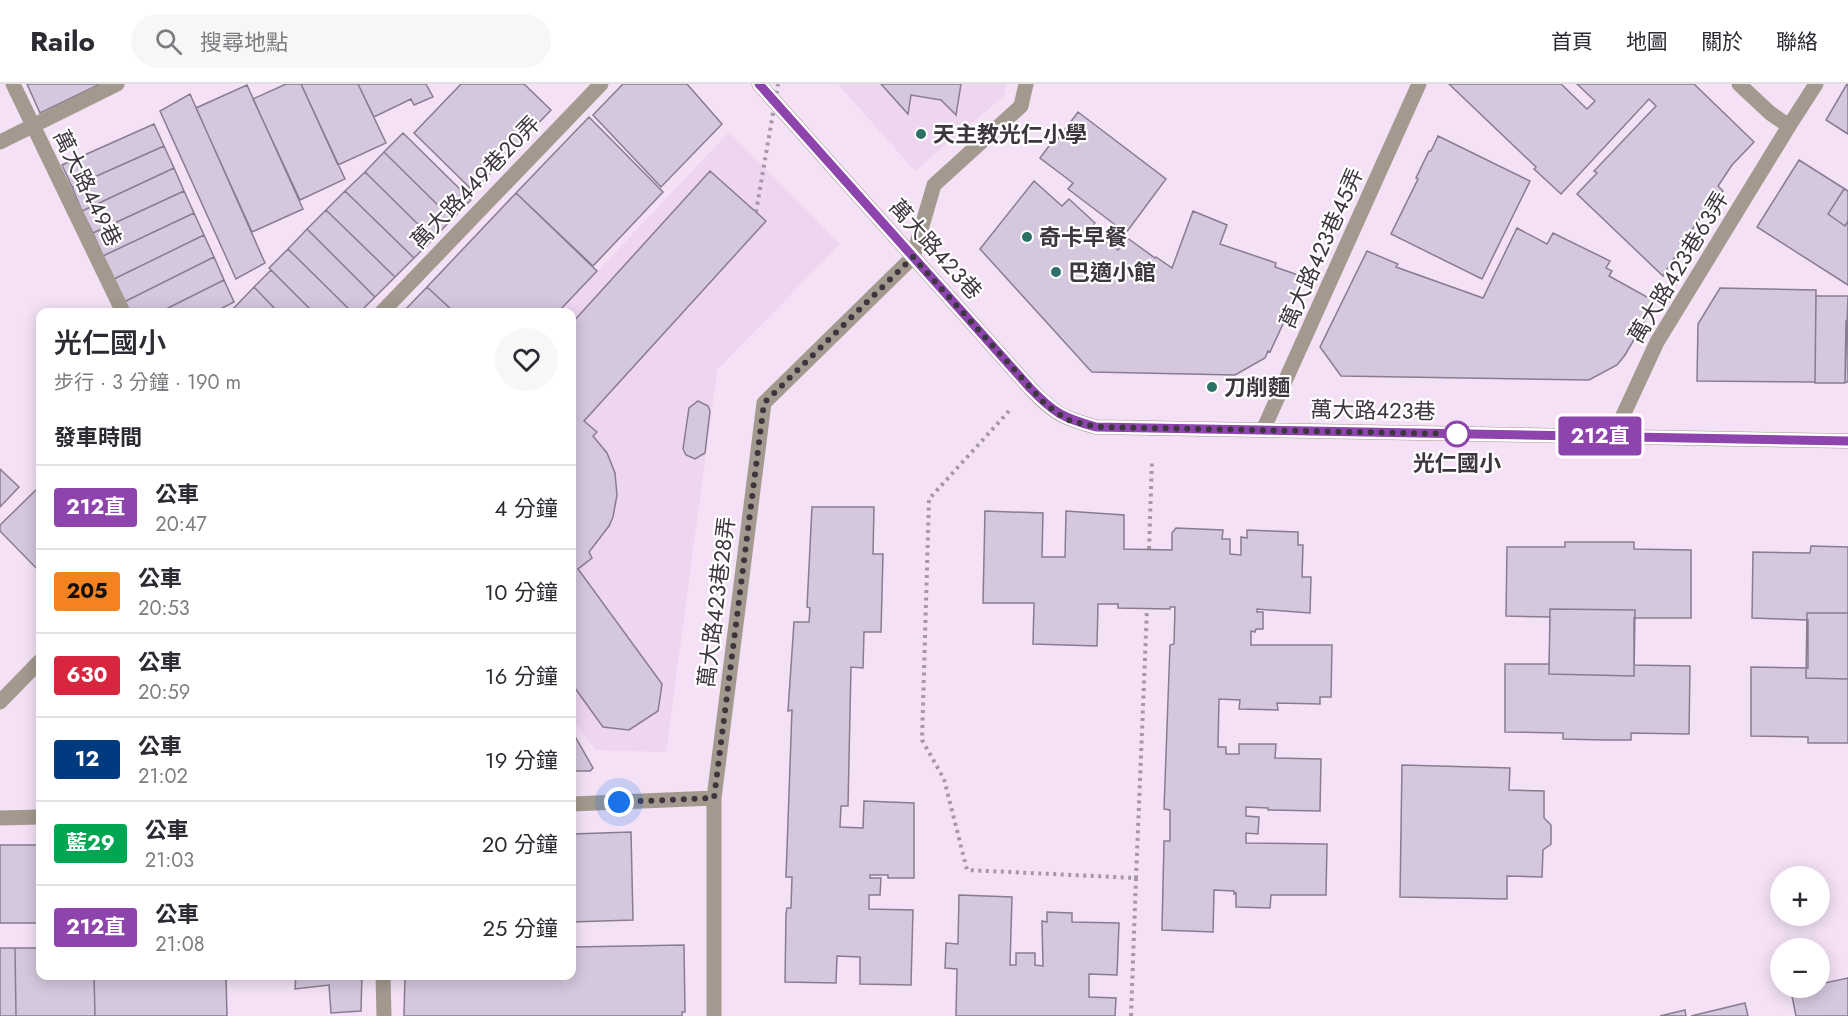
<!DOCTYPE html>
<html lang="zh-TW">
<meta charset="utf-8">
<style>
:root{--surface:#fff;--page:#f7f7f7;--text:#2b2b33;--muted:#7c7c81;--line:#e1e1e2}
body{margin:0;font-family:Jost,"Noto Sans TC",sans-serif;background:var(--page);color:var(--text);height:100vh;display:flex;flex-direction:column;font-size:22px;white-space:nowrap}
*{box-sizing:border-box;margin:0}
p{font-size:20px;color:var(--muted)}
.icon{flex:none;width:33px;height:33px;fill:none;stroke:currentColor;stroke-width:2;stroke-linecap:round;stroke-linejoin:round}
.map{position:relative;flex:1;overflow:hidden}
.details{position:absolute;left:36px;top:224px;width:540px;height:672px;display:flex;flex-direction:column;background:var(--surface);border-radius:12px;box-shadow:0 3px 15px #0003}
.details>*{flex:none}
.badge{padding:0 12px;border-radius:4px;font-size:21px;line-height:39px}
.fabs{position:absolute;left:1770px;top:782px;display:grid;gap:12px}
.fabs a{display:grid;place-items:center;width:60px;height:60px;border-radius:50%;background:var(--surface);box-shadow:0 3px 15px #0003;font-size:30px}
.you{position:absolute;width:30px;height:30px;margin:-15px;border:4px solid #fff;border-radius:50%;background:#1a73e8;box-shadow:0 0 0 9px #1a73e833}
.map>.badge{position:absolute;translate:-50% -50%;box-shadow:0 0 0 3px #fff}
h2{padding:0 18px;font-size:22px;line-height:54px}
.round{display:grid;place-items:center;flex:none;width:63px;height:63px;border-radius:32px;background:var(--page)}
.head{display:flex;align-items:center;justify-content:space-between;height:102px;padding:0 18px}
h1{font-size:28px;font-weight:600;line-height:45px}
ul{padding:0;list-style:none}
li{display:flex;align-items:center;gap:18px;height:84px;padding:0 18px;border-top:2px solid var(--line)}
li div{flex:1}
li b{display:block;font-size:22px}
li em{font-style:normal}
li .badge{min-width:66px;font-weight:700;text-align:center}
header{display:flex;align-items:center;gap:36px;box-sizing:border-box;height:84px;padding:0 30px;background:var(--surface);border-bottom:2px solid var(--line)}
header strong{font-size:28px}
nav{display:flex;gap:33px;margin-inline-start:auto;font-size:21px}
.search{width:420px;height:54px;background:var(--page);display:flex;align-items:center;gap:15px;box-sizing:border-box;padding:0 21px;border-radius:33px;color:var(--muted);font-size:22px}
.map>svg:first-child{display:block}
</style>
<header>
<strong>Railo</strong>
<div class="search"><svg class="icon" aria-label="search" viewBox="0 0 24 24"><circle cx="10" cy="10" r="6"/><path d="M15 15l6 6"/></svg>搜尋地點</div>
<nav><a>首頁</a><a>地圖</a><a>關於</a><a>聯絡</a></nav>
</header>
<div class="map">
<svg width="1848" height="932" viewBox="0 0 1848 932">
<rect width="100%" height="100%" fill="#f4e1f6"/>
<!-- built -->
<path fill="#eed5f0" d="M838 0H1007L1004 12 915 87Z
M729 48 840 160 717 286 666 668 595 666 572 635V228H559Z"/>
<!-- building -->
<path fill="#d5c7dd" stroke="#897c90" stroke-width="1.5" d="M27 0H100L40 29Z
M286 0H301L345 95 300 116 253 15Z
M301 0H358L386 59 338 81Z
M358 0H426L433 13 414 21 411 15 374 33Z
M461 0H524L551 26 473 107 414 49Z
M623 0H687L722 40 661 103 593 31Z
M881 0H961L956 31 941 16 911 11 908 30Z
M1449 0H1561L1587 25 1595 17 1577 0H1694L1754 58 1732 81 1718 102 1723 107 1709 121 1685 156 1690 161 1676 176 1674 174 1663 192 1577 110 1597 89 1594 87 1656 22 1649 15 1561 110 1534 85 1536 83Z
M1847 0H1848V50L1826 36Z
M247 1 303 125 252 148 196 24Z
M190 10 265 179 236 195 160 27Z
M1078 28 1166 95 1126 149 1068 105 1073 99 1040 74 1052 58 1054 60Z
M589 33 663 108 593 182 516 109Z
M154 40 164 62 72 103 62 81Z
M403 49 471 116 452 135 384 68Z
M1438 52 1530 97 1482 195 1391 150 1418 95 1416 94 1429 67H1431Z
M164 62 174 84 82 127 72 103Z
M384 68 452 135 433 155 365 88Z
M1799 76 1848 107V201L1757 143Z
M174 84 184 107 93 149 82 127Z
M710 87 766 137 584 337 597 348 593 352 607 369 615 389 617 411 613 433 609 442 589 468 592 474 578 485 662 600 658 627 629 646 603 643 572 600V239Z
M365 88 433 155 414 174 345 107Z
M1034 97 1062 122 1069 115 1095 139 1089 146 1118 166 1126 153 1155 174 1156 173 1172 184 1193 127 1227 141 1220 160 1276 179 1275 183 1301 192 1299 200 1301 201 1270 268 1268 267 1265 274 1235 291 1092 288 1089 285 980 165Z
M1844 105 1848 107V137L1845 142 1828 130Z
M184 107 194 129 103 172 93 149Z
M345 107 414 174 395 193 326 126Z
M516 109 597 187 558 228H454L427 203Z
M326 126 395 193 375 213 307 145Z
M194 129 204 151 114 195 103 172Z
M1517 144 1547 160 1553 149 1610 177 1606 184 1612 187 1609 192 1656 218 1625 271 1617 281 1589 296 1341 292 1320 263 1367 167 1398 180 1396 183 1483 214Z
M307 145 375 213 360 228H352L288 165Z
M204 151 214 173 124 218 114 195Z
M288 165 352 228H313L269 184Z
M214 173 224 196 160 228H129L124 218Z
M271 186 313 228H278L254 203Z
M224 196 234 218 215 228H160Z
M254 203 278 228H230Z
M427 203 454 228H403Z
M1720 204 1816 206 1815 298 1697 297 1698 240Z
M1816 212H1848L1845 299H1815Z
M1848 236V298H1845L1846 237Z
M698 317 708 322 710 327 705 369 695 375 686 371 683 365 689 324Z
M0 385 19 403 0 423Z
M40 402V488L0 447V441Z
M812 423H874L873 470H883L881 548H864L863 584 851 583 848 722H841L840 743 863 744 864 717 914 719V794H888V791H870V794H881L880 811H869V825L913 826 911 901 860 900V873L837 872 836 899 785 898 786 830 787 824H791L792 793H786L792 626 788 627 794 538H809L810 524 807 523Z
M985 427 1043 429 1042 473H1065L1066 427 1124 431V465L1172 466V449L1176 444 1223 446 1222 455H1230V470L1241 471V453L1247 454V446L1298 448V461H1303L1302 493H1311L1310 529 1257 525V528H1263V545H1256L1255 548 1251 547V561H1332L1331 613H1320V620L1277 619 1278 626 1239 625 1240 616 1219 615 1218 663H1226V670H1239V660H1276L1275 674 1321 675 1320 727 1268 726V724L1246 723V732L1259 733 1258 750 1246 749V759L1327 760 1326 811H1271L1270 824 1236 823V809L1234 810V807L1214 806 1213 848 1162 846 1164 757H1170V726L1164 725 1170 561 1174 560 1175 523H1170V525L1118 524V520H1098L1097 562 1033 560 1034 519H983Z
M1565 458H1634V465L1691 466V534H1634V581L1690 582 1689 650 1631 649V656H1605L1563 655V649L1505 648V580H1549L1550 533 1506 532 1507 463H1565Z
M1811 462 1848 463V659H1808V653L1751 652V583L1808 584V536L1752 534 1753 468 1810 469Z
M1550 525 1635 526 1634 592 1549 590Z
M1807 529H1848V595L1806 594Z
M572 647 593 684 590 687H572Z
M1402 681 1510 684 1509 706 1544 707V734L1551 741V760L1543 766 1542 793 1507 792V815L1400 813Z
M631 748 633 836 572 838V750Z
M0 761H40V839H0Z
M959 811 1012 813 1010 881H1016V869H1035V881L1043 882 1042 837 1047 838V828L1072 829V838L1119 839 1117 891 1089 890V913L1116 914 1115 932H956L957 885 945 884 946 859 958 860Z
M684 861 685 928H682V932H404L405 891H572V863Z
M0 864H15L16 932H0Z
M15 864H40V891H94L95 932H16Z
M94 891H226L227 932H95Z
M296 891H362L361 927 331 929 329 901 295 905Z
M1848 894V932H1796L1791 907 1808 903H1820V900Z
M1745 919 1748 932H1691Z
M1685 926 1686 932H1660Z"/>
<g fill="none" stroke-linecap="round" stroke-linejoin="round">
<!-- path -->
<path stroke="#a597a7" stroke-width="4" stroke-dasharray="3 4.5" stroke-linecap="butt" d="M1009 327 929 415 922 656 944 695 967 786 1136 794 1147 525
M1149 465 1152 376
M1131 932 1136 794"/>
<!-- service -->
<path stroke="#a4998e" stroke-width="15" d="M1789 42 1816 0
M382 228 601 0
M0 618 40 577"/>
<!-- minor -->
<path stroke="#a4998e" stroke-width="15" d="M13 0 123 228
M759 0 1030 304C1053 329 1063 334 1096 343L1848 357
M0 58 117 0
M1263 346 1419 0
M1613 353 1657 258 1789 42 1770 29 1739 0
M572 720 714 714
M0 734 40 733
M383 891 384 932
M714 932V714L764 319 913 173 934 101 1021 22 1026 0"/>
<!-- path-bridge -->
<path stroke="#a597a7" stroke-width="4" stroke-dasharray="3 4.5" stroke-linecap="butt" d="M756 128 778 0"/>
</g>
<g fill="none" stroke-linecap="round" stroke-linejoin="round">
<defs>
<path id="line" d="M759 0 1030 304C1054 329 1063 334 1096 343L1848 357"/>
</defs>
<!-- line casing -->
<use href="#line" stroke="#fff" stroke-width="14"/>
<!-- line -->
<use href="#line" stroke="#8e44ad" stroke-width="9"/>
<!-- walk -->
<path stroke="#3d363e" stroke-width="6" stroke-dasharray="0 10.8" d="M619 718 714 714 764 319 913 173 1046 321 1068 336 1096 343 1457 350"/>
</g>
<!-- markers -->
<g fill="#2b7167" stroke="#fff" stroke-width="2">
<circle cx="921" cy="50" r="6"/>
<circle cx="1027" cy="153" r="6"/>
<circle cx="1056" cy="188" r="6"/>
<circle cx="1212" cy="303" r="6"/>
</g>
<circle fill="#fff" stroke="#8e44ad" stroke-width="3" cx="1457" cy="350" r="12"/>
<g text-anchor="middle" stroke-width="4.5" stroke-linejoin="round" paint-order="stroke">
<!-- poi labels -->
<g font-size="22" font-weight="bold" fill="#3d363e" stroke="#fff" text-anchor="start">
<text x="933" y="58">天主教光仁小學</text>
<text x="1039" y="161">奇卡早餐</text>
<text x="1068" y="196">巴適小館</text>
<text x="1224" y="311">刀削麵</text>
</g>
<!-- street labels -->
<g font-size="22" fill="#3d363e" stroke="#fff">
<text transform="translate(475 98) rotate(-46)" y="8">萬大路449巷20弄</text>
<text transform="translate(88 104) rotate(64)" y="8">萬大路449巷</text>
<text transform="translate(1321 164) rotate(-66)" y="8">萬大路423巷45弄</text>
<text transform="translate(936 165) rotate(48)" y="8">萬大路423巷</text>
<text transform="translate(1678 183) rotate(-59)" y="8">萬大路423巷63弄</text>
<text transform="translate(1373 326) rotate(1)" y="8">萬大路423巷</text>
<text transform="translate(716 518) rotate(-83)" y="8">萬大路423巷28弄</text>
</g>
<!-- stop labels -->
<g font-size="22" font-weight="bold" fill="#3d363e" stroke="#fff">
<text x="1457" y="387">光仁國小</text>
</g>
</g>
</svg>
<div class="fabs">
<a>+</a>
<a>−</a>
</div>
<div class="you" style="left:619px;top:718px"></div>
<b class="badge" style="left:1600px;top:352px;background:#8e44ad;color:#fff">212直</b>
<section class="details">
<div class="head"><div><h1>光仁國小</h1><p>步行 · 3 分鐘 · 190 m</p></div><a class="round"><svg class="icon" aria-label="heart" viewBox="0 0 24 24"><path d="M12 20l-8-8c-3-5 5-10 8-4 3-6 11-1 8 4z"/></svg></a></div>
<h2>發車時間</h2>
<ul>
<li><span class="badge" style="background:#8e44ad;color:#fff">212直</span><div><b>公車</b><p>20:47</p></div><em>4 分鐘</em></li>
<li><span class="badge" style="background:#f58220;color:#111">205</span><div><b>公車</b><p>20:53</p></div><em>10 分鐘</em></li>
<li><span class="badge" style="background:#d7263d;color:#fff">630</span><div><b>公車</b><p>20:59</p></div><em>16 分鐘</em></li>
<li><span class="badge" style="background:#003b80;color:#fff">12</span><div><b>公車</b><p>21:02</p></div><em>19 分鐘</em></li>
<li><span class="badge" style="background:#00a651;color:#fff">藍29</span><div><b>公車</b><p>21:03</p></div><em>20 分鐘</em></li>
<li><span class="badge" style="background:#8e44ad;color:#fff">212直</span><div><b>公車</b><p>21:08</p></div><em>25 分鐘</em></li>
</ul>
</section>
</div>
